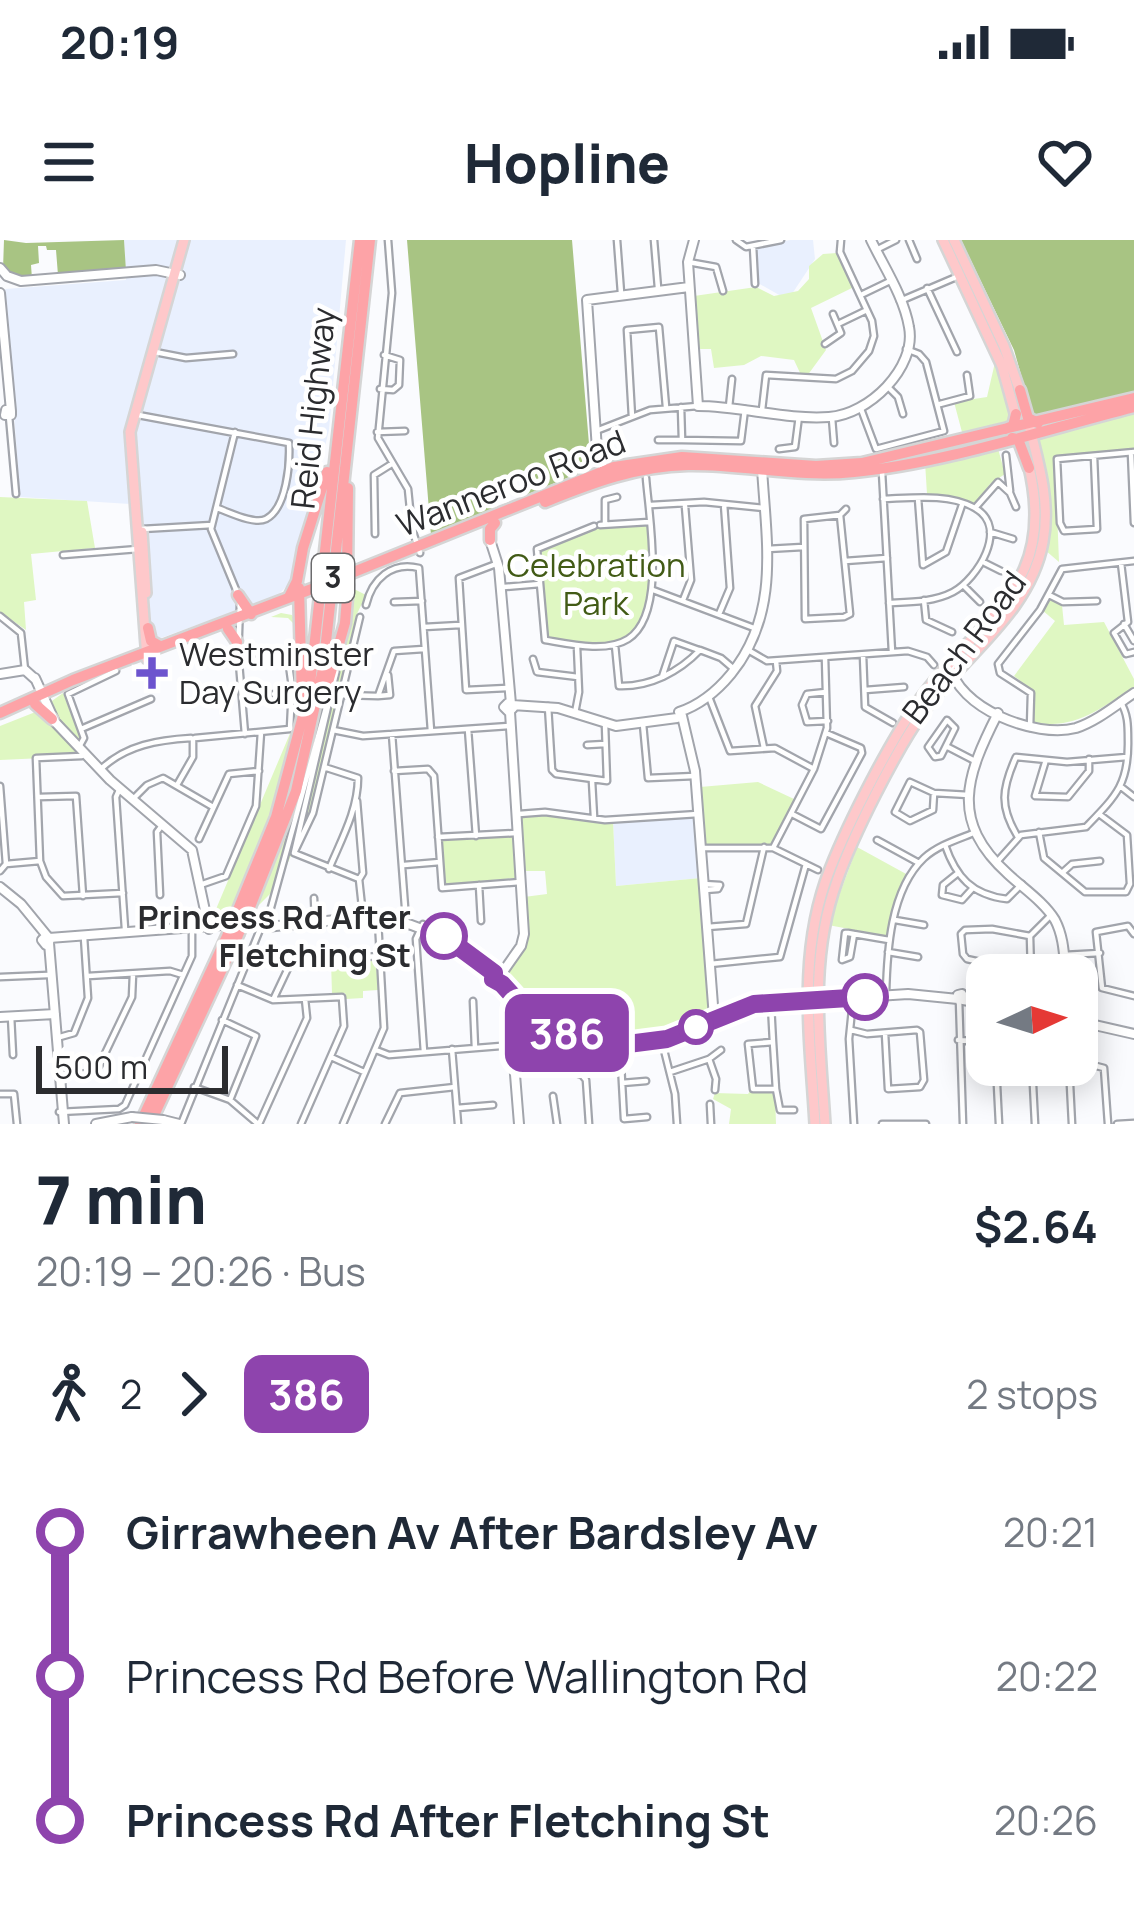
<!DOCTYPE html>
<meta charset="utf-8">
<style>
:root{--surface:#fff;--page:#f2f2f3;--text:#1f2937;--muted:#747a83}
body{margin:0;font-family:Manrope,sans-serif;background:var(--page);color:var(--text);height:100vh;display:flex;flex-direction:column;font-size:45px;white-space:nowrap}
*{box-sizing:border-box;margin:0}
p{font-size:39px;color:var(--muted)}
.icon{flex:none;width:66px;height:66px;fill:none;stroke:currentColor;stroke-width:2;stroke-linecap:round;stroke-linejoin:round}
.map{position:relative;height:884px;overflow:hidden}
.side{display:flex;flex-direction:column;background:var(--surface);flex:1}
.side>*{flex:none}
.badge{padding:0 24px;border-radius:18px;font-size:42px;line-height:78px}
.needle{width:78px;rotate:86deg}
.tools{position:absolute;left:966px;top:714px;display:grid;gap:24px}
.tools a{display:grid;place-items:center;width:132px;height:132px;border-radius:24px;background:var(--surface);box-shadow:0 6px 30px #0003;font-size:60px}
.scale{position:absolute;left:36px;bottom:30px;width:192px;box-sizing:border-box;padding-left:12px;border:6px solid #2b2c2f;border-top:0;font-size:33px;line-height:42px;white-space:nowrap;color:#2b2c2f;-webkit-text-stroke:9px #fff;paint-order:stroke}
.map>.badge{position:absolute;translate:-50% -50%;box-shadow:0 0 0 6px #fff}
.legs{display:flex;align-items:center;gap:18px;height:132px;padding:0 36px;font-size:39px}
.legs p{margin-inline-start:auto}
.headline{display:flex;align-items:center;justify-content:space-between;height:204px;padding:0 36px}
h1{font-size:66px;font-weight:800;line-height:90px}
ul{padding:0 36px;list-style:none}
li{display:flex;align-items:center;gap:42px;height:144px;font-size:45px}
li i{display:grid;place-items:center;width:18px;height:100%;margin:0 15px;background:currentColor}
li i::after{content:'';width:30px;height:30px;margin:-15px;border:9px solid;border-radius:50%;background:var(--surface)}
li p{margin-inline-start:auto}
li:first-child i{background:linear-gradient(#0000 50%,currentColor 0)}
li:last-child i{background:linear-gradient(currentColor 50%,#0000 0)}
.status{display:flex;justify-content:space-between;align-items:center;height:84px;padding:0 60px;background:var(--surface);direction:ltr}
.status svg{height:33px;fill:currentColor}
header{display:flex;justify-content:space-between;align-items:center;height:156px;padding:0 36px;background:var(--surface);font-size:54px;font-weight:800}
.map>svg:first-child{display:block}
</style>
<div class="status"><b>20:19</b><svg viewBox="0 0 49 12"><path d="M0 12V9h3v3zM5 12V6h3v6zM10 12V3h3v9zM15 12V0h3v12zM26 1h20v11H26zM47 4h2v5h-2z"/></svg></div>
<header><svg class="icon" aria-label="menu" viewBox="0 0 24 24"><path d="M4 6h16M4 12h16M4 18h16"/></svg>Hopline<svg class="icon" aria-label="heart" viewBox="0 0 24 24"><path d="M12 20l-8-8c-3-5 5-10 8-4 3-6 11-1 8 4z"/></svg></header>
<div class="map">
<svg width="1134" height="884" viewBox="0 0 1134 884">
<rect width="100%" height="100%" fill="#fafbfe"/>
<!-- built -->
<path fill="#e9f0fe" d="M124 0H346L329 190 292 341 277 356 139 406 130 264 20 257 5 49 126 40Z
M790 0H813L815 19 788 60 758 43 755 8Z
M695 576 701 638 616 646 613 581Z"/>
<!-- green -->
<path fill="#dff7c2" d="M837 13 854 47 811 68 826 110 807 136 801 135 794 120 761 116 744 125 714 128 711 109H698L694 56 756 47 774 56 798 51 809 39V26L823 14Z
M996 118 1014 183 963 196 954 162 987 157Z
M1134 170V210L1055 217 1059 322 1045 310 1050 271 1036 201 1040 194Z
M997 205 1005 234 990 244 975 264 927 254 925 222Z
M0 257 87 261 95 308 31 314 36 360 24 362 26 390 0 372Z
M647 285C653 319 659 392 613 402 591 407 567 402 546 398L541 308 589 289Z
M354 349 366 355 356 376 311 571 277 647 254 670 296 566Z
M1050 359 1062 365 1064 385 1104 382 1134 439V447C1101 468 1074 491 1033 482L1035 453 1014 436 1055 381 1042 370Z
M281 373 292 375 295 381C296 408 301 438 298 465 292 541 258 611 230 680L211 681 294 484 293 383 288 378 271 377Z
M63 453 87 516 0 520V486L38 471Z
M758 542 794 559 771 607 705 606 700 547Z
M546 574 613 581 616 646 701 638 711 774C610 817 579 810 500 734L521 709 524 657 547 654 545 631H522L518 577Z
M514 593 517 638 444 644 441 600Z
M857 607 908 635 892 670 887 696 828 685Z
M376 720 378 750 363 751V758L346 759 345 753H332L331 722Z
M751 850 775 854 776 884H729L731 869 713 859 715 853 748 854Z"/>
<!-- forest -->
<path fill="#a8c483" d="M4 0 26 3 124 0 126 31 58 35 56 10H47L46 6H38L39 23 31 25 32 39 14 38 3 29Z
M407 0H572L591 228 526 255 517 232 508 240 494 242 496 268 431 295Z
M961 0H1134V152L1033 177 1014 110Z"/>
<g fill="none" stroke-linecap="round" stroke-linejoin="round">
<defs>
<path id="street" d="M388 0 392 53 378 198 408 249 412 289 420 313
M617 0 621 53
M654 0 658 48
M736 0 746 7 781 0
M909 0 917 19
M753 6 755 44
M876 10 896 0
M688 22 716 27 723 51
M927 48 957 112
M863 54 890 41
M900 61 961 35
M840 83 867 70
M825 104 841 93 833 74
M155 112 186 118 233 114
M889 148 898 157 903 174
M380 149 393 150 399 145 400 120 384 115
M940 164 970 156 967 135
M681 167 682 200 741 201 745 169
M729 167 732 139
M861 169 876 209 944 191 926 122 919 114 906 109
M762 170 766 135 836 139 852 131 869 111 874 96 872 81 840 12 841 0
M138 175 289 203C290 223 287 268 266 279 254 285 229 272 217 268
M9 176 16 254
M632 177 627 90 659 87 666 167
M832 178 834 203
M596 191 650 170 698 166
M235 192 211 289 237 352
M377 192 405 191
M658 200H682
M779 209 795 207 799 176
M1131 213 1134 283
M1006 215 1010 251
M1094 217 1097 289 1064 291 1060 283 1057 219 1134 212
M882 232 892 412
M918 258 923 325 946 312 962 265
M883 259C911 258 949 253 975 268 1010 288 977 339 953 352 934 362 910 362 889 363
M651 265 704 262 764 268
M975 268 998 242 1010 253 1016 267
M840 275 804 279 805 379 844 377 850 374 840 275 846 269
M605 283V260L617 257
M600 285 649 282
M594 286 537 309 545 400C569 404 606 413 628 399 667 374 649 278 646 238
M142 289 212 285
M990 292 1013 299
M375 294 374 235 390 225
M767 309 803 307
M63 315 138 309
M845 321 887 318
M985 323 1001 331
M1121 323 1128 382 1114 393 1126 414 1134 412
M496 324 459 338 466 450 507 448
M963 345 980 362
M504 347 540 344
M653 350 754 388
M1049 355 1063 362 1097 361
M683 360 691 340 685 266
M924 360 926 380 952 392
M394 362 422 361
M366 365C372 339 392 321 419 328L431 491
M719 374 730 348 724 264
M0 376 21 393 25 430
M1124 384 1134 401
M424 387 460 385
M615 405 619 446C650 447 679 432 700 410L721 418 735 430
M748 410 767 421 908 411 927 417 934 425
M863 415 865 467 893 483
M533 419 537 432 578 437
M238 421 240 363
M239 423 245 494
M336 432 294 613 313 573 360 377
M662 437 674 401 699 410
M865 450 904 447
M826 452 807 454 802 465 807 482 828 481
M274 454H292
M342 455 378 456 394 411 424 409
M378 456 390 455 388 435
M709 457 730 511 775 508 814 529
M548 466 552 530 556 534 607 541 605 484
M575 473 579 452 577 407
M947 480 955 488 941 516 935 517 928 507Z
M643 484 648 538 695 536
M1030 488 1031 453 1000 433 998 424 1040 370 1062 329 1134 321
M81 489 151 459
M468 489 476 596
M333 490 363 496 509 486
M392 494 405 667
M195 498 290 489 292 447 288 418 238 421
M587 505 605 504
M946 506 973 520
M79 507 84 498 68 454 116 431
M764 508 755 466 777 431 776 421
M82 516 36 518 40 621 46 637 63 656 123 653
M1045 523 1035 556 1068 557 1089 531V519
M324 527 358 538C358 570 341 600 329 629
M102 528C127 505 158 500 191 498
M394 531 428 529 434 536 442 648 520 642
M592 541 594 577
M177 545 193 517V501
M0 546 6 624 0 631
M1120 546 1134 557
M120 548 116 557 125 689
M934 553 933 570 910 581 895 572 910 542 934 553 969 555
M39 557 76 556 83 656
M133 559 147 545 163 538 213 567
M357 561 363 633 360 638
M519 574 545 572 605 580 698 574
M792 574 821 589 862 513 861 508 826 493
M1039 592 1044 618 1085 652H1126L1130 644 1127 595 1099 574
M438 597 516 593
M1018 597C999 567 1002 548 1016 517L1067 522 1127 517
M199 599 229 534 259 531
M877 600 919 623
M945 605C956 637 972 655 1007 659L1022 644
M703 608H773L818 630
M773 608 814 529 827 488 825 417
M294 613 359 639 363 676
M996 623 1021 595 1086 587C1116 556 1129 544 1128 500 1128 485 1128 474 1120 461
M6 624 40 621
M404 625 440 622
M958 633 943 645 942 655 962 660 972 649
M1062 633 1072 624 1100 621
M703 644 720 645 718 649 705 650
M200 645 226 636 256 566 261 492
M479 645 481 681
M160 655 157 592 163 584
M314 658 315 682
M895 680 924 685
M267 682 330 453
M423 684 416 699 424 812
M707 687 746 684 764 607
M854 694 850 717 842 720 845 693H848L889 700
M1134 694 1128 686 1096 692 1102 748 1134 756
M1030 696 992 689 965 690 961 694 963 714 967 719 1031 733 1030 696 1049 677
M888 712 918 717
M1064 715 1100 713
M710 724 780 717 806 624
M88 736 170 731 183 735
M0 737 48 735
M237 745 273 760 342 757 344 786 301 884
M886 755C887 712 890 650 924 618 938 605 959 599 976 592
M273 760 291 722 380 716
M853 760 849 799 854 884
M959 760 963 884
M473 761 475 808
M771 765 773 802 748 804 753 849H776L773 802
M11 776 13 815
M222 780 256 796 230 860
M851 790 867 794 917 790 920 792 924 840 920 847 888 849 885 793
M60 797 74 793 88 758 84 697
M661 798 675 854 677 884
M958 800 987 802
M620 806 624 879 647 877
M452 809 458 884
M376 810 389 815 513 805
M331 817 364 832
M709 819 716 839 715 850
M1077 821 1104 828 1108 884
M514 824 538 822 582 835 586 840 589 884
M996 825 999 884
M1032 825 1035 884
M1069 825 1072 884
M670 832 709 819 721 810
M58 835 91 833 99 826 132 757 133 734
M622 843 646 841
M194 847 230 860 258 884
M776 849 780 870H794
M0 854H14L17 884
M553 856 557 884
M710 864 711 884
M457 868 493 865
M59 872 119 869 125 865 192 716V688
M181 884 261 687
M259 884 307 778 305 759
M343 884 384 788 378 681
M385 884 400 853 455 847
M882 884H926
M1117 884 1134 883"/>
<path id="secondary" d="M694 0 688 22 698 166C741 166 786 180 829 177 868 175 917 128 909 87 904 57 884 27 871 0
M0 28 7 36 21 41 156 30 180 35
M0 53 11 171
M6 170 11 171V175H5Z
M606 235 597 210 587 60 689 47
M490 300 499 328 511 464
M950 424C956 468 1036 499 1076 488 1097 481 1116 465 1134 453
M0 434 25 430 35 439
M35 438 55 482 110 540 192 610 209 689
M508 463 513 468 509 472 504 467Z
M512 465 558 468 616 486 677 478
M679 472C700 465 717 451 731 434 781 373 766 300 762 228
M998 473C966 536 949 581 1008 634 1023 648 1044 662 1055 680 1064 697 1064 716 1066 735
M682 476 695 531 714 778
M0 647 21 664 48 697
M267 687C374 678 405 659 492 738
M46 696 50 700 46 705 42 700Z
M49 698 261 682
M49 703 64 884
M500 736 521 706 524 694 510 472
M497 740 519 763
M962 754 964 759 959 760 958 755Z
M525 759 527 764 522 766 519 762Z
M963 760 987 764
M524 767 586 801 632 805 667 799 754 764 908 754 958 759
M0 777 55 774
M1077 781 1134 794
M163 880 179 884
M96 884 132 877
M519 884 511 785 520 765"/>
<path id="primary" d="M943 0 1002 126 1016 177
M954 0 1004 106 1021 154
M142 292 146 353
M147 419 130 192 184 0
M815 884C810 798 797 712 830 629 849 581 890 501 920 459 983 373 1059 347 1028 223
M825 884C820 801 808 721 837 641 853 595 896 510 924 471 964 415 1030 373 1043 302 1051 259 1037 218 1027 177"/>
<path id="highway" d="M1020 150 1028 178 1038 183
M1005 189 1013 186 1016 174
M1012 198 1018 199 1029 228
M545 262C592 243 637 226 688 225 744 224 798 238 854 232 942 224 1047 189 1134 167
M490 300V289L495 283
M347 337 348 248
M334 340 614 227 682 217 816 226 862 223 1134 158
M299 348 302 461
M238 355 251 374
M289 357 297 341 303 308 327 232
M148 388 151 401 160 406
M228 389 237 402
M325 453 345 383 348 345 337 340
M35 464 52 479
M0 473 73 440 317 347
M235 677 276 577 309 453 360 0
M246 677 296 551 323 429 370 0
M140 884 228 694
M150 884 238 695"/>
</defs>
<!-- street casing -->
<use href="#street" stroke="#a2a5ac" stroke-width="9"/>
<!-- secondary casing -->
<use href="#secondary" stroke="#a2a5ac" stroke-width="12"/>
<!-- primary casing -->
<use href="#primary" stroke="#d5d5d5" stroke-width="14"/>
<!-- highway casing -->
<use href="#highway" stroke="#d5d5d5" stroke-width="15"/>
<!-- street -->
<use href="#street" stroke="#fff" stroke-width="4.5"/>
<!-- secondary -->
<use href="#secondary" stroke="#fff" stroke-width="8"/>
<!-- primary -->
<use href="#primary" stroke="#fec8ca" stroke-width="9"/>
<!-- highway -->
<use href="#highway" stroke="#fda3a7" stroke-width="10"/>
<defs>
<path id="secondary-bridge" d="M132 877 163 880"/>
<path id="highway-bridge" d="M316 354 339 345
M228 694 235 677
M238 695 246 677"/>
</defs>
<!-- secondary-bridge casing -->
<use href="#secondary-bridge" stroke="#a2a5ac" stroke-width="12" stroke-linecap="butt"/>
<!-- highway-bridge casing -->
<use href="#highway-bridge" stroke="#d5d5d5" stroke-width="15" stroke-linecap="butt"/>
<!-- secondary-bridge -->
<use href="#secondary-bridge" stroke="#fff" stroke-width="8"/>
<!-- highway-bridge -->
<use href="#highway-bridge" stroke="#fda3a7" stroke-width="10"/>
</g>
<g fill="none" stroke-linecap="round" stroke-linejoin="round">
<defs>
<path id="line-1" d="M444 696 494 733 493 739 502 744 522 766 568 794 620 805 667 799 754 764 865 757"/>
</defs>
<!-- line-1 casing -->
<use href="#line-1" stroke="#fff" stroke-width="27"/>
<!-- line-1 -->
<use href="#line-1" stroke="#8e44ad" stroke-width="18"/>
</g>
<!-- markers -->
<path fill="#6d54ce" stroke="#fff" stroke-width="4.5" d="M146 415h12v12h12v12h-12v12h-12v-12h-12v-12h12z"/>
<g fill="#fff" stroke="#8e44ad" stroke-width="6">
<circle cx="444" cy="696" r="21"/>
<circle cx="865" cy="757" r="21"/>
<circle cx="696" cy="787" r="15"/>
</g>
<g text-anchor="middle" stroke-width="9" stroke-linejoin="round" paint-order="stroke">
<!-- shield labels -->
<rect fill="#fff" stroke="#6b6b6d" stroke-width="3" x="312" y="314" width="42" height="48" rx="9"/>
<g font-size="30" font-weight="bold" fill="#2b2c2f">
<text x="333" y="348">3</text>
</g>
<!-- street labels -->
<g font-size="33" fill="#2b2c2f" stroke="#fff">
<text transform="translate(313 168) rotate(-84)" y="12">Reid Highway</text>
<text transform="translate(511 243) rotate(-21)" y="12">Wanneroo Road</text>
<text transform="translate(964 407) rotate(-53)" y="12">Beach Road</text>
</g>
<!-- park labels -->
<g font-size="33" fill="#425b16" stroke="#fff">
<text x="596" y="337">Celebration<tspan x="596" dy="38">Park</tspan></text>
</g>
<!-- poi labels -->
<g font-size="33" fill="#2b2c2f" stroke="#fff" text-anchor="start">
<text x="179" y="426">Westminster<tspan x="179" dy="38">Day Surgery</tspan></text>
</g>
<!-- stop labels -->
<g font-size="33" font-weight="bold" fill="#2b2c2f" stroke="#fff" text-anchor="end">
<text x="411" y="689">Princess Rd After<tspan x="411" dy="38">Fletching St</tspan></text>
</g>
</g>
</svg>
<div class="tools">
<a><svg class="needle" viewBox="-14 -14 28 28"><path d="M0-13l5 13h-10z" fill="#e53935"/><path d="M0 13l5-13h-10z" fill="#747a83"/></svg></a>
</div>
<div class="scale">500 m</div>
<b class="badge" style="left:567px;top:793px;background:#8e44ad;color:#fff">386</b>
</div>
<section class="side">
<div class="headline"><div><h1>7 min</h1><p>20:19 – 20:26 · Bus</p></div><b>$2.64</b></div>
<div class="legs"><svg class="icon" aria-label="walk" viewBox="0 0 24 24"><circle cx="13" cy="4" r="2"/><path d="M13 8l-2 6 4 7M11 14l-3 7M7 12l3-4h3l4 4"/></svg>2<svg class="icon" aria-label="forward" viewBox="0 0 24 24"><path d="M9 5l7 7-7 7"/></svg><b class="badge" style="background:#8e44ad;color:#fff">386</b><p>2 stops</p></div>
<ul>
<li><i style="color:#8e44ad"></i><b>Girrawheen Av After Bardsley Av</b><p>20:21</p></li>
<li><i style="color:#8e44ad"></i><span>Princess Rd Before Wallington Rd</span><p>20:22</p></li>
<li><i style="color:#8e44ad"></i><b>Princess Rd After Fletching St</b><p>20:26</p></li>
</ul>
</section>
